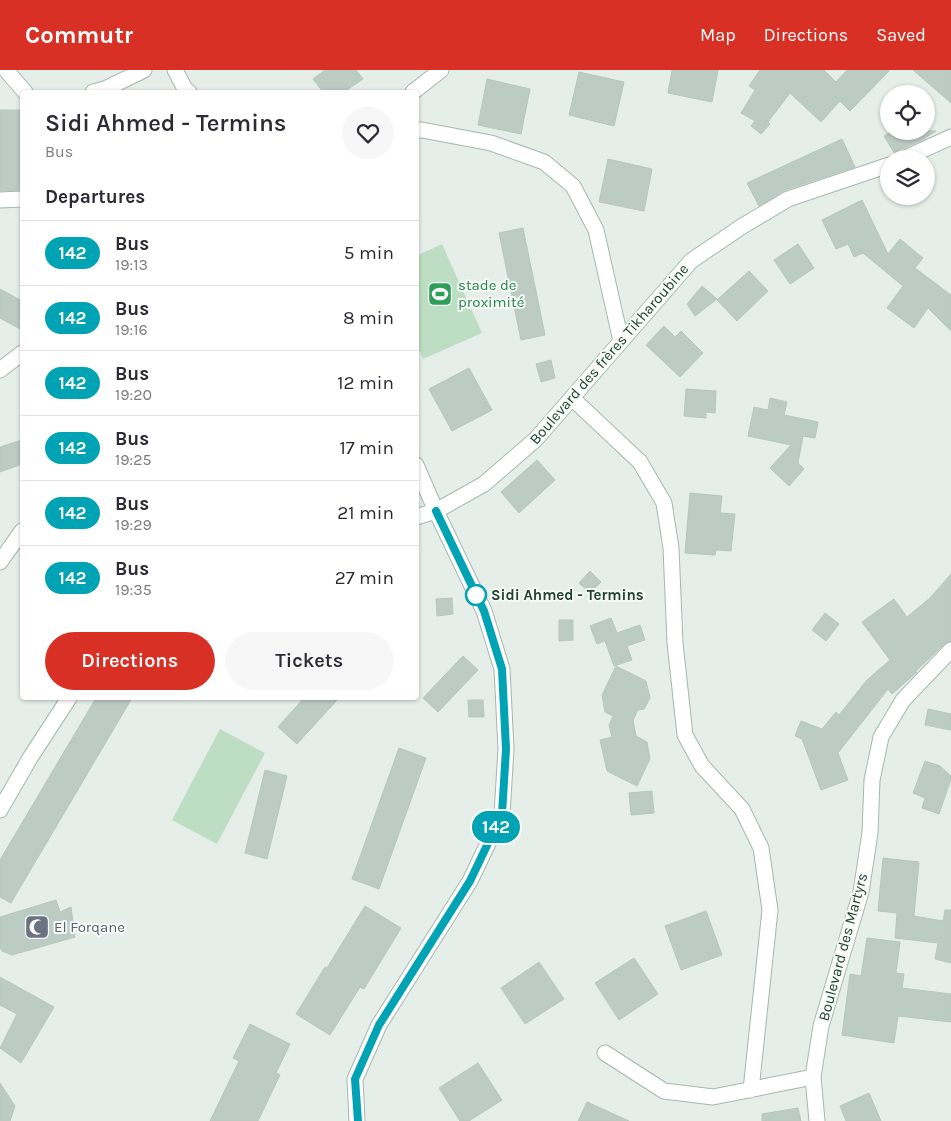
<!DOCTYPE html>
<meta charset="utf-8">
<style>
:root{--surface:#fff;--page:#f7f7f7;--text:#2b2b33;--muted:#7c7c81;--line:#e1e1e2;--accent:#d93025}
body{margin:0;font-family:Karla,sans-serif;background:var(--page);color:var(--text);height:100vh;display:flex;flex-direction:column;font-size:19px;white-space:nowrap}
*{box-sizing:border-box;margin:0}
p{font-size:16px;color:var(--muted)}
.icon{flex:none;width:28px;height:28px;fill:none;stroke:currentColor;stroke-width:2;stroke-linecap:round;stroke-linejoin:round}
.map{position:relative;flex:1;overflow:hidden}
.sheet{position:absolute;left:20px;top:20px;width:399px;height:610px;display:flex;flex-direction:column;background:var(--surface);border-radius:5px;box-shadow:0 1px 4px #0004}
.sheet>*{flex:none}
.badge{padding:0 10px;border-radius:16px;font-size:18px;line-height:32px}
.buttons{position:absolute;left:880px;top:15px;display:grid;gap:10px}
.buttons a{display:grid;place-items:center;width:55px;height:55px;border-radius:50%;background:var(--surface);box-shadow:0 1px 4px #0004;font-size:25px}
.map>.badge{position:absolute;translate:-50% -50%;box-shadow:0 0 0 2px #fff}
h2{padding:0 25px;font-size:19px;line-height:45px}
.round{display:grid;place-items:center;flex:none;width:52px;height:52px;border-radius:26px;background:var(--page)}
.head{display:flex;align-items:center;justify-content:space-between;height:85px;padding:0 25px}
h1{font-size:24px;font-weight:600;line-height:38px}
.button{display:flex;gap:10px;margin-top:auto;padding:10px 25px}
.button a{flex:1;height:58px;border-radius:30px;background:var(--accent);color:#fff;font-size:20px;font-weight:600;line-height:58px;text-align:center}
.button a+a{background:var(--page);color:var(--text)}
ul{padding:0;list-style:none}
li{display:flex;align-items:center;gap:15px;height:65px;padding:0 25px;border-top:1px solid var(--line)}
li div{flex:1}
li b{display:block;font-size:19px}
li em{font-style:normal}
li .badge{min-width:55px;font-weight:700;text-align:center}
header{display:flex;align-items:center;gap:30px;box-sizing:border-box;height:70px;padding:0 25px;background:var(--accent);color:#fff}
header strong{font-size:24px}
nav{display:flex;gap:28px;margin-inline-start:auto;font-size:18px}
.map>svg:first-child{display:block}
</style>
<header>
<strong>Commutr</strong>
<nav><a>Map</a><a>Directions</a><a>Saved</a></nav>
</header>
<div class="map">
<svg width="951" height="1051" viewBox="0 0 951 1051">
<rect width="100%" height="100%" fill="#e5eee9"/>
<!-- green -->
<path fill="#bedec4" d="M442 174 482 263 423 289 416 273V186Z
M220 659 265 683 217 774 172 750Z"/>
<!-- building -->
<path fill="#bdcbc5" stroke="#b7c7bf" d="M325 0H356L363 9 344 22H323L313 9Z
M672 0H718L712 32 668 23Z
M760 0H824L836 12 847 0H890L850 41 840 31 821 52 790 23 768 52 770 54 761 64 751 56 755 51 741 43 755 20 749 16Z
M913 0H951V33L928 13Z
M579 2 624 12 614 56 569 45Z
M487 9 530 19 521 64 478 55Z
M0 40H22V120L0 121Z
M892 61H936L922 70 899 80 895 84 884 66Z
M842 69 855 97 785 120 759 136 747 113Z
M608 89 652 99 644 141 599 132Z
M862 130 888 184 900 169 923 188 915 198 951 225V261L928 238 914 258 887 238 903 216 863 183 854 187 848 174 836 179 822 150Z
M523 158 545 265 521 270 499 163Z
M798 174 814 198 790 214 774 190Z
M749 201 768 221 737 251 717 230Z
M702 216 717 229 695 246 687 234Z
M0 219 22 231V260L0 248Z
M664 256 675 267 681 261 703 283 680 307 646 275Z
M551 290 555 308 541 312 536 294Z
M469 298 492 340 452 361 429 319Z
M686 319 716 321 715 343 706 342V348L684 346Z
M770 328 787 332 784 345 818 352 815 368 803 366 798 393 804 399 789 416 770 398 791 375 748 366 754 337 768 340Z
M22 370V394L0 402V377Z
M537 390 555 410 519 443 501 422Z
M690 423 722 426 720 443 735 444 731 481 716 480 715 485 685 483Z
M590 501 601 512 590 523 579 513Z
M951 504V571L944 574 916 601 917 602 892 624 888 619 838 683 848 710 821 720 802 669 795 666 801 651 822 659 836 642 839 645 867 610 890 590 862 552 894 529 907 547 930 528Z
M452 528 453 544 437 546 436 529Z
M825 543 839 554 826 571 812 560Z
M611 548 617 563 640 555 645 570 627 576 632 590 614 596 605 571 597 574 590 556Z
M559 550H573V570L559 571Z
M463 586 478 600 438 642 423 628Z
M616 596 646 611 650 628 644 639 638 640 633 650 636 666 647 672 650 689 637 716 607 701 600 670 612 667 609 655 613 646 605 642 602 625Z
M96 628H132L11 833 0 827V790Z
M304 628H339L297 674 278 657Z
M468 630H483L484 647H469Z
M928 639 951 644V660L925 655Z
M399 678 426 688 379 819 352 809Z
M925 691 940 696 951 706V709L939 744 922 738 925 728 913 723Z
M265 700 287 706 267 789 245 783Z
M652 721 654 743 631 745 629 723Z
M883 788 919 792 914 846 943 851 945 840H951V893L935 889 938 873 895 868 897 843 878 841Z
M56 830 60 842 71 837 75 867 12 885 2 881 0 877V847Z
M365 836 401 858 364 919 360 917 330 965 296 944 325 897 327 898Z
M706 841 722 885 681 900 665 856Z
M867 868 900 872 896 903 904 904 902 918 951 924V952L898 946 894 973 842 965 850 904 861 906Z
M634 888 658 924 619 950 595 913Z
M539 892 564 929 525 954 501 918Z
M0 907 54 937 21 993 0 978 17 944 0 935Z
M250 954 290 974 276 1003 280 1005 258 1051H210L239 991 233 988Z
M478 993 502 1030 469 1051H460L439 1018Z
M0 1013 15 1036 10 1051H0Z
M869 1023 881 1051H846L840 1036Z
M587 1032 629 1051H578Z
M798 1038 801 1051H762V1044Z"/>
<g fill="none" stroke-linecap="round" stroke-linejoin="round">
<defs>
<path id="street" d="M6 0 25 22
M175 0 185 19 189 22
M93 22 105 19 144 0
M413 22 441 0
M416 60H422L491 73 544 92 573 116 596 160 621 271
M0 130 22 129
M0 300 22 283
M572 328 640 392 664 433 671 478 675 573 685 665 702 696 742 739 761 778 770 840 751 1020
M0 492 22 461
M605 983 664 1021 713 1027 813 1007
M357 1051 355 1009 379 955 470 811 502 744 506 679 502 599 484 541 436 441 416 395"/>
<path id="secondary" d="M903 89 951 67
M416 447 436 441 484 414 536 369 691 191 741 157 788 129 889 95
M0 740 30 688 69 628
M817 1051 813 1007 821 956 861 822 870 763 872 710 881 667 903 630 951 580"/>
</defs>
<!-- street casing -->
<use href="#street" stroke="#a7b6b0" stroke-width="17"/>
<!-- secondary casing -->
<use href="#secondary" stroke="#a3b9b0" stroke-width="17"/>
<!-- street -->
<use href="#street" stroke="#fff" stroke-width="15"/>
<!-- secondary -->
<use href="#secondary" stroke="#fff" stroke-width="15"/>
</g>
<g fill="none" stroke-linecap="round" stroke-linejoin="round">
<defs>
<path id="line" d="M358 1051 355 1009 379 955 470 811 502 744 506 679 502 599 484 541 436 441"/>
</defs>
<!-- line casing -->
<use href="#line" stroke="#fff" stroke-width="11"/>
<!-- line -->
<use href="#line" stroke="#00a3b4" stroke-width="8"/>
</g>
<!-- icons -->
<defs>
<symbol id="stadium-square" viewBox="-11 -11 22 22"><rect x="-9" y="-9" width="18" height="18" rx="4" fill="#2e9e5b" stroke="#f5faf7"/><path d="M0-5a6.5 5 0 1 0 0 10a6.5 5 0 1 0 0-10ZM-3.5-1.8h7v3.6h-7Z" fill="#fff"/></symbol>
<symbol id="mosque-square" viewBox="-11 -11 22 22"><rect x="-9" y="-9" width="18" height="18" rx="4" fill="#6b7280" stroke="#f5faf7"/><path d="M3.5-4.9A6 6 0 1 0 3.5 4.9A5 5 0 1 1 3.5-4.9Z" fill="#fff"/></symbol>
</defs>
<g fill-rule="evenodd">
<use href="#stadium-square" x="426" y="210" width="28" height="28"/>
<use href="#mosque-square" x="23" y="843" width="28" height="28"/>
</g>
<!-- markers -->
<circle fill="#fff" stroke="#00a3b4" stroke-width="2.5" cx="476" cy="525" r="10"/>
<g text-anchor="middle" stroke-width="4" stroke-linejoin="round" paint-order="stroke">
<!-- leisure labels -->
<g font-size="15" fill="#27864d" stroke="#f5faf7" text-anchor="start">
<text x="458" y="220">stade de<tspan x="458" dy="17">proximité</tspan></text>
</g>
<!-- street labels -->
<g font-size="15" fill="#243f36" stroke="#f5faf7">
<text transform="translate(609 284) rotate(-49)" y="5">Boulevard des frères Tikharoubine</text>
<text transform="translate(843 877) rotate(-75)" y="5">Boulevard des Martyrs</text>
</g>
<!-- stop labels -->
<g font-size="15" font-weight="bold" fill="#243f36" stroke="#f5faf7" text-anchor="start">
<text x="491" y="530">Sidi Ahmed - Termins</text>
</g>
<!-- worship labels -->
<g font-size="15" fill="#5b616d" stroke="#f5faf7" text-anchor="start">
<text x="54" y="862">El Forqane</text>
</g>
</g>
</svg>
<div class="buttons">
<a><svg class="icon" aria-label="locate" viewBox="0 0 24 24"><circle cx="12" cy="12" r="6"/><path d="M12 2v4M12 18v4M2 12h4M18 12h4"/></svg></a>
<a><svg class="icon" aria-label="layers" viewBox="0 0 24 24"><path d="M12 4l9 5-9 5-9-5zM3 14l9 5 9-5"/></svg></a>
</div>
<b class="badge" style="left:496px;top:757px;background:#00a3b4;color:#fff">142</b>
<section class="sheet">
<div class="head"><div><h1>Sidi Ahmed - Termins</h1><p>Bus</p></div><a class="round"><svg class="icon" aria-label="heart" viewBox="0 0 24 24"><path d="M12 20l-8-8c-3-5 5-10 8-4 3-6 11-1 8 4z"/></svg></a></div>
<h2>Departures</h2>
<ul>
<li><span class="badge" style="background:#00a3b4;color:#fff">142</span><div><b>Bus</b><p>19:13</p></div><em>5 min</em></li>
<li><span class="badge" style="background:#00a3b4;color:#fff">142</span><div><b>Bus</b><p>19:16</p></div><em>8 min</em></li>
<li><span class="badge" style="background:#00a3b4;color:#fff">142</span><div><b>Bus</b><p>19:20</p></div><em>12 min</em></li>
<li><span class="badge" style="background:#00a3b4;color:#fff">142</span><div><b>Bus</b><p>19:25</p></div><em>17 min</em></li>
<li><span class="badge" style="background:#00a3b4;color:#fff">142</span><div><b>Bus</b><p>19:29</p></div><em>21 min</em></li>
<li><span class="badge" style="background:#00a3b4;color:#fff">142</span><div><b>Bus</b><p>19:35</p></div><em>27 min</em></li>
</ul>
<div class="button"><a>Directions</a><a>Tickets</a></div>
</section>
</div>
